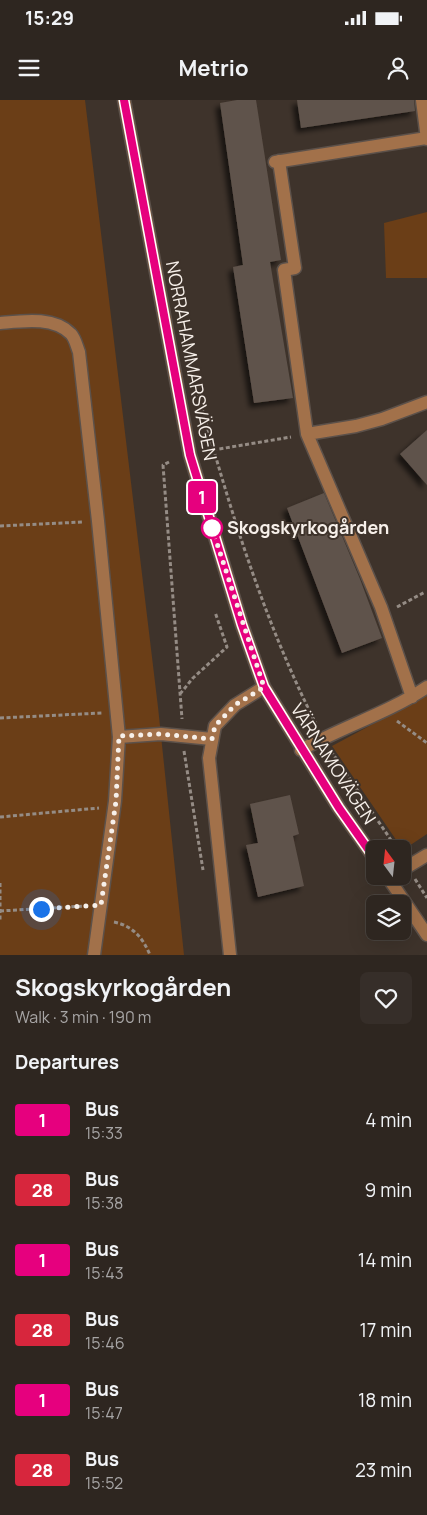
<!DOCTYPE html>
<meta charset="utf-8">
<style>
:root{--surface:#2e2620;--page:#362e29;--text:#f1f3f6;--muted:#a7a5a5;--line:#49433e}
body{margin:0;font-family:Manrope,sans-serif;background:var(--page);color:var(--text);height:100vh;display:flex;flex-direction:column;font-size:19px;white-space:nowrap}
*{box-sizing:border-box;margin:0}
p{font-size:16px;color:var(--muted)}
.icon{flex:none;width:28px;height:28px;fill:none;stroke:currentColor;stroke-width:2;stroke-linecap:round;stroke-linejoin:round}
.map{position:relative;height:855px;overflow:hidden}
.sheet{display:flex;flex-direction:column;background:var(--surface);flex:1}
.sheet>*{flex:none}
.badge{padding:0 10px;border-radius:4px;font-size:18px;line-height:32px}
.needle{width:32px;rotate:345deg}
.tools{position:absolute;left:366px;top:740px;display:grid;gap:10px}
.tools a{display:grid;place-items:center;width:45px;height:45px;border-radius:8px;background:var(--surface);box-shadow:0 5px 20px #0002,0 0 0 1px var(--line);font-size:25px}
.you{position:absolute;width:25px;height:25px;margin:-12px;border:4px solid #fff;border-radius:50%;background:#1a73e8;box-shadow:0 0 0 8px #1a73e833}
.map>.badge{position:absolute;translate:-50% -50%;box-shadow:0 0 0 2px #fff}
h2{padding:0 15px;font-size:19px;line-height:45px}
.round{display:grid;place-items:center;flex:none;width:52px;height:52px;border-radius:8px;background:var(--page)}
.headline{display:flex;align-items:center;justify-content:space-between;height:85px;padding:0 15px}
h1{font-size:24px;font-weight:700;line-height:38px}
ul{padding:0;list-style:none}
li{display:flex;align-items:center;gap:15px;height:70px;padding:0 15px}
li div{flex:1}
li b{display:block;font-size:19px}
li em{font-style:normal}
li .badge{min-width:55px;font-weight:700;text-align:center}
.status{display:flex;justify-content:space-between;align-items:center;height:35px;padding:0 25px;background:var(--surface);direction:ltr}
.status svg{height:14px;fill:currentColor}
header{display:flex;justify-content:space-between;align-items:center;height:65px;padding:0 15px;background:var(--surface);font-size:22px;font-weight:700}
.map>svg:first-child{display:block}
</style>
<div class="status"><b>15:29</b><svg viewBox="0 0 49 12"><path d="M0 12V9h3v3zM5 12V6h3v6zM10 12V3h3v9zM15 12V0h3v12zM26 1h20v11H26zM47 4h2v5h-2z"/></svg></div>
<header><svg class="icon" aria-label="menu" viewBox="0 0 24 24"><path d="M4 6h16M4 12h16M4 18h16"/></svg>Metrio<svg class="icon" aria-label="person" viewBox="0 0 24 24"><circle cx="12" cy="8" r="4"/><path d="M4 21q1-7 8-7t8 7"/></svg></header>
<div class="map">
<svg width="427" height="855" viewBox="0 0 427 855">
<defs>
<filter id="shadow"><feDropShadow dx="-4.5" dy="4.5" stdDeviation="2.5" flood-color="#0009"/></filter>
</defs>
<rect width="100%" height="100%" fill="#3e332b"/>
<!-- green -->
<path fill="#6b3e17" d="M0 0H85L158 607 184 855H0Z
M427 112V178H386L384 123Z
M427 595V734L403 750 332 646Z"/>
<!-- building -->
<path fill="#5f534b" filter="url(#shadow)" d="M237 0H256L281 160 270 162 293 298 254 303 233 167 243 165 220 3Z
M297 0H414L415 11 301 28Z
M427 330V385L400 354Z
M324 393 360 479 382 538 342 553 287 408Z
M290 695 299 734 293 736 304 786 258 797 246 745 258 743 250 704Z"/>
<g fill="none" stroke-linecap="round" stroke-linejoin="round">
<defs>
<path id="minor" d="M124 0 190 355 242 525 264 587 339 708 375 759
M422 0 427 39
M279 61 295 168 284 170 307 334 381 507 412 597
M275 62 427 38
M0 223C22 221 54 216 71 234 75 238 77 247 79 252L98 421 119 637 115 701 94 855
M307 334 356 326 382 319 427 302
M119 637 161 634 212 639
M301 650C342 627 388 613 427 587
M402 770 427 755
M387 776 427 835
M230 855 209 658 215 626 235 605 264 587"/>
</defs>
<!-- minor casing -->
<use href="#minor" stroke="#5c514a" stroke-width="15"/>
<!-- path -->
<path stroke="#958c85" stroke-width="3" stroke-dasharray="4 2.5" stroke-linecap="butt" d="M194 279C226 397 261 515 316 624
M213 350 291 337
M169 362 163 365 182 619
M0 426 82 422
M397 507 425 492
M180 594 193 578 227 547 215 512
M0 618 102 613
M397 621 427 643
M184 651 203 770
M331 651 397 749
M0 717 99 708
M415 779 427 798
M0 783V821
M0 811 85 806
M114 822C133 826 143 838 150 855"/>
<!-- minor -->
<use href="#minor" stroke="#a2714a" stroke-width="12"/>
</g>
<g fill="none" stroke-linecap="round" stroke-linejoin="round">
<defs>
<path id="line" d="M124 0 190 355 242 525 264 587 339 708 375 759"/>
</defs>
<!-- line casing -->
<use href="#line" stroke="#fff" stroke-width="11"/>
<!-- line -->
<use href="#line" stroke="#e6007e" stroke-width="8"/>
<!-- walk -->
<path stroke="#f7f0ea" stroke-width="5" stroke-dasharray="0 9" d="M41 809 101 805 116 701 119 636 161 634 212 639 215 626 235 605 264 587 212 428"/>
</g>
<!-- markers -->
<circle fill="#fff" stroke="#e6007e" stroke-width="2.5" cx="212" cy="428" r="10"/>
<g text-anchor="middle" stroke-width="4" stroke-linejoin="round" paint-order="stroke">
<!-- street labels -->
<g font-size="18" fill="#f7f0ea" stroke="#3e332b">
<text transform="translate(191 261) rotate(79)" y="6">NORRAHAMMARSVÄGEN</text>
<text transform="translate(333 664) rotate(57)" y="6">VÄRNAMOVÄGEN</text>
</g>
<!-- stop labels -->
<g font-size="18" font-weight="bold" fill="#f7f0ea" stroke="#3e332b" text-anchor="start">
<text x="227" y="434">Skogskyrkogården</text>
</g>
</g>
</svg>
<div class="tools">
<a><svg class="needle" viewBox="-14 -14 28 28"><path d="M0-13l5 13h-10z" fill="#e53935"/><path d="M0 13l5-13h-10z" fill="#a7a5a5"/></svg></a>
<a><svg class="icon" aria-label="layers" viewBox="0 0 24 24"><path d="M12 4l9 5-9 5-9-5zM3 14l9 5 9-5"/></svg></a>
</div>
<div class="you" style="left:41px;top:809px"></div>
<b class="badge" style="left:202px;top:397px;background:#e6007e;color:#fff">1</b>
</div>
<section class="sheet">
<div class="headline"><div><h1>Skogskyrkogården</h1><p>Walk · 3 min · 190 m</p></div><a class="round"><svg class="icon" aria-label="heart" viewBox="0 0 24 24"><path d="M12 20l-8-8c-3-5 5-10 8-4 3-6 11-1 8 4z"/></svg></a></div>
<h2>Departures</h2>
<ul>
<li><span class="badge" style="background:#e6007e;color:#fff">1</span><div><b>Bus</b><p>15:33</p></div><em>4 min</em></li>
<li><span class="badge" style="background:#d7263d;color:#fff">28</span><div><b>Bus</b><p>15:38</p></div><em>9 min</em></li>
<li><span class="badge" style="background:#e6007e;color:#fff">1</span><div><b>Bus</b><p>15:43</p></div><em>14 min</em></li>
<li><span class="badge" style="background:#d7263d;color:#fff">28</span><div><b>Bus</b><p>15:46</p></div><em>17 min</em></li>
<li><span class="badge" style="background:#e6007e;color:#fff">1</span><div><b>Bus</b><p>15:47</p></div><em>18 min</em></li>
<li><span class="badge" style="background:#d7263d;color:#fff">28</span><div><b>Bus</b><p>15:52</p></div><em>23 min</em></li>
</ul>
</section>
